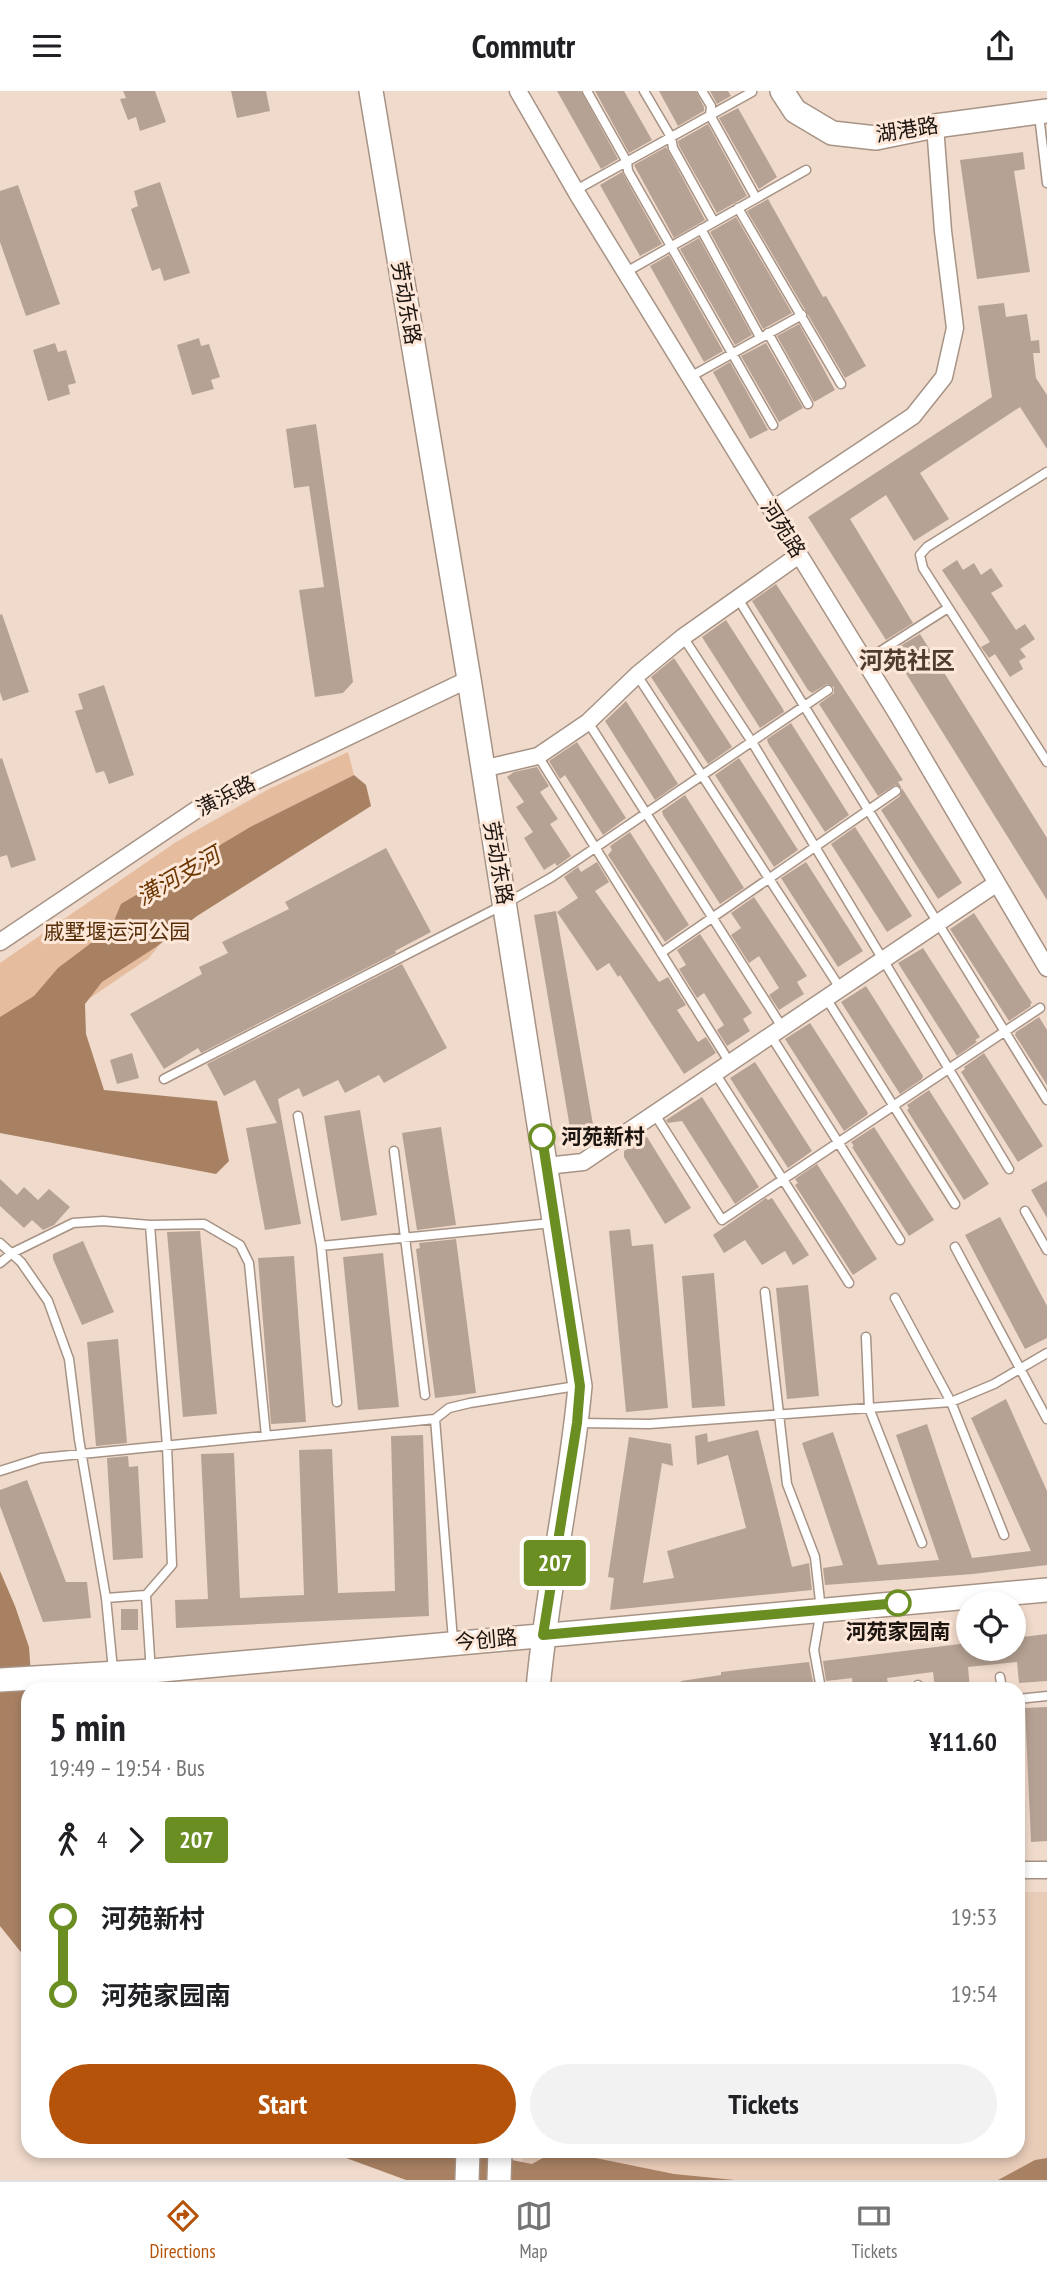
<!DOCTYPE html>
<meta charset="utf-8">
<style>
:root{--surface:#fff;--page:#f2f2f2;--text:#202124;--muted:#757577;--line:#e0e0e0;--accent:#b45309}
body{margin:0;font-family:"PT Sans Narrow","Noto Sans SC",sans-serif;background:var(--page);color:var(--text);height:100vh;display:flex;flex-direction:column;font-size:26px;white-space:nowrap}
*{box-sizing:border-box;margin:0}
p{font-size:23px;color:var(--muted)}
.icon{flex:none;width:38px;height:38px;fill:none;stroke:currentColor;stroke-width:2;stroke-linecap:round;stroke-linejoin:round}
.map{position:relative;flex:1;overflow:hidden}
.drawer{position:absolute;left:21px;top:1591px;width:1004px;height:476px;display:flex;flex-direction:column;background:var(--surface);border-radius:21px;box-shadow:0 4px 10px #0003}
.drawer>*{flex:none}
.badge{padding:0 14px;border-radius:5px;font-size:24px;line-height:46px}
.tools{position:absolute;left:956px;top:1500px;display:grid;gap:14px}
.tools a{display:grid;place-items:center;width:70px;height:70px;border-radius:50%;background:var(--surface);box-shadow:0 4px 10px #0003;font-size:35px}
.map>.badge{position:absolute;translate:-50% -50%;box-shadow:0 0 0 4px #fff}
.legs{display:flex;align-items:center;gap:10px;height:77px;padding:0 28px;font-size:23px}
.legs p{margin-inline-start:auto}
.headline{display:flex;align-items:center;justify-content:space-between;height:119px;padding:0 28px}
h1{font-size:38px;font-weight:800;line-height:52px}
.primary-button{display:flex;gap:14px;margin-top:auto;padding:14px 28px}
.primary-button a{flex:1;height:80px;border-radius:42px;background:var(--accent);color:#fff;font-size:28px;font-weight:800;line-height:80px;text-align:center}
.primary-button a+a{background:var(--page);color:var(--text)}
ul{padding:0 28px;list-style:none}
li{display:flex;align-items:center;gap:24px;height:77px;font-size:26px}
li i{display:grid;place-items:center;width:10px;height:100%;margin:0 9px;background:currentColor}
li i::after{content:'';width:18px;height:18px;margin:-9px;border:5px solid;border-radius:50%;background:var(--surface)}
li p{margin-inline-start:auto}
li:first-child i{background:linear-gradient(#0000 50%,currentColor 0)}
li:last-child i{background:linear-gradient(currentColor 50%,#0000 0)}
header{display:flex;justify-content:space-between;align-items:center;height:91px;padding:0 28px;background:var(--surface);font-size:32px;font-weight:800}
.dock{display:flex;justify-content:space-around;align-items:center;height:98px;border-top:2px solid var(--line);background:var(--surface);font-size:19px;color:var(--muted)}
.dock a{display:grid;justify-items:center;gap:4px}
.dock .selected{color:var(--accent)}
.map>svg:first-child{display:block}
</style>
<header><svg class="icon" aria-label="menu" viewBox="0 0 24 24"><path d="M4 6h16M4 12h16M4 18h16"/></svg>Commutr<svg class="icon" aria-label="share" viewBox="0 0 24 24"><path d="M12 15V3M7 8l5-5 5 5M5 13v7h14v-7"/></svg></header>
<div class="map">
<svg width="1047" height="2089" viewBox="0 0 1047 2089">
<rect width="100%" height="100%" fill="#f0dacb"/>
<!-- built -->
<path fill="#e8ccb8" d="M1019 1801H1047V2089H562L522 2085 523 2060H1018Z"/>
<!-- green -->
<path fill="#e5bc9e" d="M348 661 354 684 252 735 149 867 0 968V872L176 751 269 698Z"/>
<!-- water -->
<path fill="#a88163" d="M354 684 366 694 371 715 197 825 156 856 102 891 85 913 86 943 104 999 217 1010 229 1070 216 1083 0 1042V926L34 905 58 877 111 837 121 813 252 735Z
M0 1480 15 1515 29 1556 32 1598H28V1870L0 1835Z
M327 2060H468L532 2073 555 2060H561L674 2083 735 2089H406Z
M1047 2067V2089H998L1035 2069Z"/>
<!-- building -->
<path fill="#b6a294" d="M123 0H155L166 31 140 40 136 26 128 29 120 8 126 7Z
M231 0H266L270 20 237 27Z
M557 0H581L618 68 601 78Z
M595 0H624L652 49 629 62Z
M659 0H696L704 16V20L678 35Z
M710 0H728L731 5 717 13Z
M738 17 777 86 759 98 719 27Z
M708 33 747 105 717 122 679 55 678 50Z
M666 56 705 129 674 147 634 74Z
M1023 61 1025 78 1014 80 1030 181 977 188 960 69Z
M622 81 662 153 640 165 600 94Z
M160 91 190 182 164 190 160 177 152 180 131 118 138 115 134 100Z
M18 94 60 213 26 225 0 151V100Z
M768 108 823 206 826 205 866 275 845 287 747 120Z
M736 126 792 222 763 238 710 141Z
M699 147 752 244 735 254 680 158Z
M669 164 723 260 704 271 650 175Z
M1004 212 1006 226 1027 223 1031 250 1039 249 1040 262H1033L1036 287 1047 304V358L1020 316 920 382 949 428 914 450 886 404 850 428 913 532 886 549 808 426 992 306 978 215Z
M799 233 835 299 814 311 777 245Z
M199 247 201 255 209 253 220 286 211 289 214 298 192 304 177 254Z
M55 252 58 261 66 259 76 292 68 294 70 303 48 310 33 259Z
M766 252 803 317 779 331 741 265Z
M730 271 768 339 750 348 713 281Z
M316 333 353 591 343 602 315 606 299 499 324 496 309 395 294 397 286 338Z
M957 469 963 479 974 472 981 484 991 477 1003 495 991 502 1016 539 1025 533 1035 548 1020 558 1026 566 1019 570 1023 578 1010 586 995 563 989 567 981 556 990 551 942 479Z
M776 493 903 689 898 691 962 792 938 808 881 719 900 705 902 697 895 694 878 705 819 613 834 602V596L827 593 812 602 808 599 752 510Z
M2 523 29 601 3 610 0 601V524Z
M726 529 783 618 784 621 760 637 702 546Z
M920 543 1047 747V809L892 560Z
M674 567 732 656 708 673 651 586Z
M104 594 134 684 109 693 104 680 96 682 75 620 83 618 78 603Z
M626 610 678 693 655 709 605 630Z
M791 632 849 724 825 741 768 652 767 648Z
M577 651 626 727 603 744 565 684 560 688 549 670Z
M2 667 36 769 11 777 7 764 0 766V668Z
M739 667 798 759 774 776 715 684Z
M537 676 549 695 540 701 558 728 550 733 571 765 557 775 555 772 544 779 524 747 533 741 516 716 524 711 507 686 514 681Z
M685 704 744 797 720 813 663 724 662 720Z
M855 736 912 825 887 841 831 753Z
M630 741 689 834 665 851 608 764 612 759 610 755Z
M386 757 431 841 395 860 396 862 201 962 198 957 164 978 130 923 202 883 199 876 228 862 222 851 289 818 285 811Z
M597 771 609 791 595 800 659 891 668 886 686 914 677 919 698 951 706 946 716 962 684 983 620 884 618 886 609 872 597 880 557 821 578 807 564 786 578 776 581 781Z
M806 771 863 860 838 876 781 787Z
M754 806 807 885 797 891 804 903 779 919 769 904 779 897 759 865 749 872 731 844 741 837 731 822Z
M556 820 595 1045 572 1049 534 824Z
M974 822 1032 912 1030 913 1031 915 1009 930 950 838Z
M700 843 752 922 743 928 750 940 727 955 717 939 724 934 704 902 697 907 679 878 686 874 677 859Z
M923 857 980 946 975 949 977 951 957 965 898 872Z
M402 873 447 957 384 992 379 984 345 1002 338 989 303 1006 299 997 278 1008 301 1133 265 1139 246 1037 277 1032 255 989 224 1005 207 973Z
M866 895 923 985 922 988 900 1003 841 911Z
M1039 926 1047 939V994L1015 944 1016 941Z
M810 932 868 1022 867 1024 844 1040 785 948Z
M132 962 139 987 117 993 110 969Z
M984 962 1043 1055 1018 1071 961 981 965 978 964 976Z
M755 971 812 1060 788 1077 730 987Z
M929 999 989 1093 964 1109 907 1019 909 1017 907 1014Z
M702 1006 759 1096 735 1113 682 1030 668 1032 666 1029Z
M360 1019 377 1124 341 1130 324 1025Z
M441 1036 456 1134 417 1139 402 1042Z
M874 1036 934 1129 909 1145 852 1056 854 1055 851 1051Z
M647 1046 691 1117 665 1133 624 1066V1060Z
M817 1073 877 1168 853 1184 795 1094 798 1092 795 1088Z
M0 1088 17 1104 24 1096 38 1109 49 1098 70 1116 54 1134 43 1139 32 1129 24 1137 0 1115Z
M1047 1090V1127L1031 1099Z
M766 1107 768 1109 772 1107 809 1164 793 1174 785 1160 762 1174 745 1149 724 1162 713 1144Z
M1000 1126 1047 1215V1247L1025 1258 965 1144Z
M630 1138 632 1155 653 1153 668 1317 626 1321 609 1140Z
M200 1140 217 1323 183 1326 167 1141Z
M456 1148 476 1302 435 1307 416 1158 420 1157 419 1152Z
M83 1150 114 1221 82 1234 53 1168V1163Z
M383 1162 399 1316 358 1319 343 1166Z
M294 1165 306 1331 271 1333 258 1167Z
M714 1182 725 1315 692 1317 682 1185Z
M808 1194 819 1305 787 1308 776 1197Z
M118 1248 127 1352 96 1355 87 1251Z
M1006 1308 1047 1400V1474L973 1483 825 1494 823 1477 843 1474 802 1352 833 1341 878 1474 939 1469 896 1344 927 1333 972 1467 1031 1460 971 1327Z
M758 1339 792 1476 809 1472 812 1499 610 1519 614 1487 608 1486 629 1346 671 1353 673 1375 662 1372 643 1492 674 1487 667 1460 746 1437 728 1364 697 1374 695 1345 707 1342 708 1351Z
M423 1344 429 1525 176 1537 175 1509 208 1508 201 1363 234 1362 240 1507 304 1504 299 1359 332 1358 338 1502 395 1500 391 1345Z
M128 1365 129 1376 138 1375 143 1467 113 1469 107 1367Z
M27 1389 66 1491H87L91 1527 43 1531 0 1415V1399Z
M121 1518H138V1539H121Z
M1047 1543V1590L1019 1592 1017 1571 968 1576 970 1598H935L933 1581 887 1587 889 1598H853L852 1587 826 1590 823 1570 968 1552V1558H1013V1547Z
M809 1571 813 1591 810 1592 811 1594 799 1595V1598H681V1590L721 1584V1581Z
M1047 1616V1750L1031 1751 1025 1617Z"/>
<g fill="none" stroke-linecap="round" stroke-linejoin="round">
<defs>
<path id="lane" d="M587 0 627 71 628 80 773 334
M644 0 671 46 673 57 714 131
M702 0 711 15 710 24 756 107
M1039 24 1047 92
M576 99 752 1
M738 117 841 293
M701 138 760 246
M626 181 806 79
M768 242 808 313
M690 286 802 224
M1047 381 927 456 920 464 923 477 1047 671
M737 506 1047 1009
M683 546 752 651 1009 1078
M865 570 948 517
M637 584 840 897
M588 631 782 936
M538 665 730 972
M661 862 896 700
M826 907 955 1113
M771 945 900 1149
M715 982 849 1192
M164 988 505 813 552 786 828 599
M654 1022 722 1129 1040 917
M298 1025 321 1155 337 1311
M394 1060 425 1304
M1025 1120 1047 1159
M150 1134 167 1355 172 1474 146 1504 152 1598
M0 1152 21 1171 48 1210 69 1268 79 1348 106 1507 113 1579
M321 1155 552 1132
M955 1156 1047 1328
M0 1172 12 1162 73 1132 103 1130 150 1134 204 1133 240 1154 249 1172 266 1345
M765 1201 787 1393 815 1466 821 1519 814 1559 821 1598
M895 1207 951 1311 1004 1444
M866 1246 869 1317 922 1452
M580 1332 649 1333 951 1311 994 1293 1047 1262
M0 1380 41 1367 435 1328
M106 1507 146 1504
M453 1549 435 1328 449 1317 470 1312 576 1295
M1000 1586 1002 1598
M918 1594V1598
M1018 1608 1047 1605"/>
<path id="street" d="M518 0 578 104 899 626 1047 877
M772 419 913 325 944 286 955 237 943 140 935 35
M482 678 538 665 588 631 637 584 683 546 799 464
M0 851 199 717 469 588
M546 1075 583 1071 997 792
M1018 1779H1047"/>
<path id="secondary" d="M371 0 469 588 580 1295C571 1396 547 1496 538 1598
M782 0 795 20 832 42 876 47 935 35 1047 20
M0 1589 151 1580 1047 1499
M467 2089 468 2060
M499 2089 500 2060"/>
</defs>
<!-- lane casing -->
<use href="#lane" stroke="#a79385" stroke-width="11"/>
<!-- street casing -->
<use href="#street" stroke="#a79385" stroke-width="19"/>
<!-- secondary casing -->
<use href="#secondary" stroke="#a79385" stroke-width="26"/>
<!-- lane -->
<use href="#lane" stroke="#fff" stroke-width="8"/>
<!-- street -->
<use href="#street" stroke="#fff" stroke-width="16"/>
<!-- secondary -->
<use href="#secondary" stroke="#fff" stroke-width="23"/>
</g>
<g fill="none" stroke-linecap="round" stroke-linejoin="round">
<defs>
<path id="line-1" d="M542 1046 580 1295 577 1332 543 1544 898 1512"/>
</defs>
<!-- line-1 casing -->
<use href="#line-1" stroke="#fff" stroke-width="16"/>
<!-- line-1 -->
<use href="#line-1" stroke="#6b8e23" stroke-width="10"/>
</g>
<!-- markers -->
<g fill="#fff" stroke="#6b8e23" stroke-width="3.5">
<circle cx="542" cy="1046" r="12"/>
<circle cx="898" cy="1512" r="12"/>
</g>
<g text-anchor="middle" stroke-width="6" stroke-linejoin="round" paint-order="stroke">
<!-- street labels -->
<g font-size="21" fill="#1c1510" stroke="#fde7d8">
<text transform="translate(907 39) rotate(-9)" y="7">湖港路</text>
<text transform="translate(406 212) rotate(80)" y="7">劳动东路</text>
<text transform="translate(783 438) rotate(58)" y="7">河苑路</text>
<text transform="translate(226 705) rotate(-27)" y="7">潢浜路</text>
<text transform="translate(498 772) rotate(80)" y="7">劳动东路</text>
<text transform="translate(486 1549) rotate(-5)" y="7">今创路</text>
</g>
<!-- park labels -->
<g font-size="21" fill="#562e09" stroke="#fde7d8">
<text x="117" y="848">戚墅堰运河公园</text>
</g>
<!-- stop labels -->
<g font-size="21" font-weight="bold" fill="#1c1510" stroke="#fde7d8" text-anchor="start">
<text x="561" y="1053">河苑新村</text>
<text x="898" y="1548" text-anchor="middle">河苑家园南</text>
</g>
<!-- water labels -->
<g font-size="23" font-style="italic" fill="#6c3701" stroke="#fde7d8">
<text transform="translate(178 785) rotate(-30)" y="8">潢河支河</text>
</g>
<!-- quarter labels -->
<g font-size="24" font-weight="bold" fill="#4d3c2f" stroke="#fde7d8">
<text x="907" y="578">河苑社区</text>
</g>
</g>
</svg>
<div class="tools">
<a><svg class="icon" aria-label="locate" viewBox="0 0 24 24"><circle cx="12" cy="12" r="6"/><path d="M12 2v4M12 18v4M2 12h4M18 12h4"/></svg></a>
</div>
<b class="badge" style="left:555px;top:1472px;background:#6b8e23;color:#fff">207</b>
<section class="drawer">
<div class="headline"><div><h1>5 min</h1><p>19:49 – 19:54 · Bus</p></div><b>¥11.60</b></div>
<div class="legs"><svg class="icon" aria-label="walk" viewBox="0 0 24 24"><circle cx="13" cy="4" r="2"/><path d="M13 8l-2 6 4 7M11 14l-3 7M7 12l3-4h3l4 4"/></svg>4<svg class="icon" aria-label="forward" viewBox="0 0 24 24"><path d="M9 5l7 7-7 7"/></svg><b class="badge" style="background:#6b8e23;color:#fff">207</b></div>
<ul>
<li><i style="color:#6b8e23"></i><b>河苑新村</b><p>19:53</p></li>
<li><i style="color:#6b8e23"></i><b>河苑家园南</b><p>19:54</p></li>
</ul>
<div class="primary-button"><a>Start</a><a>Tickets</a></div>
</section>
</div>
<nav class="dock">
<a class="selected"><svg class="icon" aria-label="directions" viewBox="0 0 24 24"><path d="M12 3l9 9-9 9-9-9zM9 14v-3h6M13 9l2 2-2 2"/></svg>Directions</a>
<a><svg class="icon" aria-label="map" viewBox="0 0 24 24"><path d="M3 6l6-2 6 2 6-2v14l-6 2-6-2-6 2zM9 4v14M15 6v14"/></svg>Map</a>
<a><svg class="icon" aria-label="tickets" viewBox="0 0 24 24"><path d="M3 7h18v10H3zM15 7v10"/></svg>Tickets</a>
</nav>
